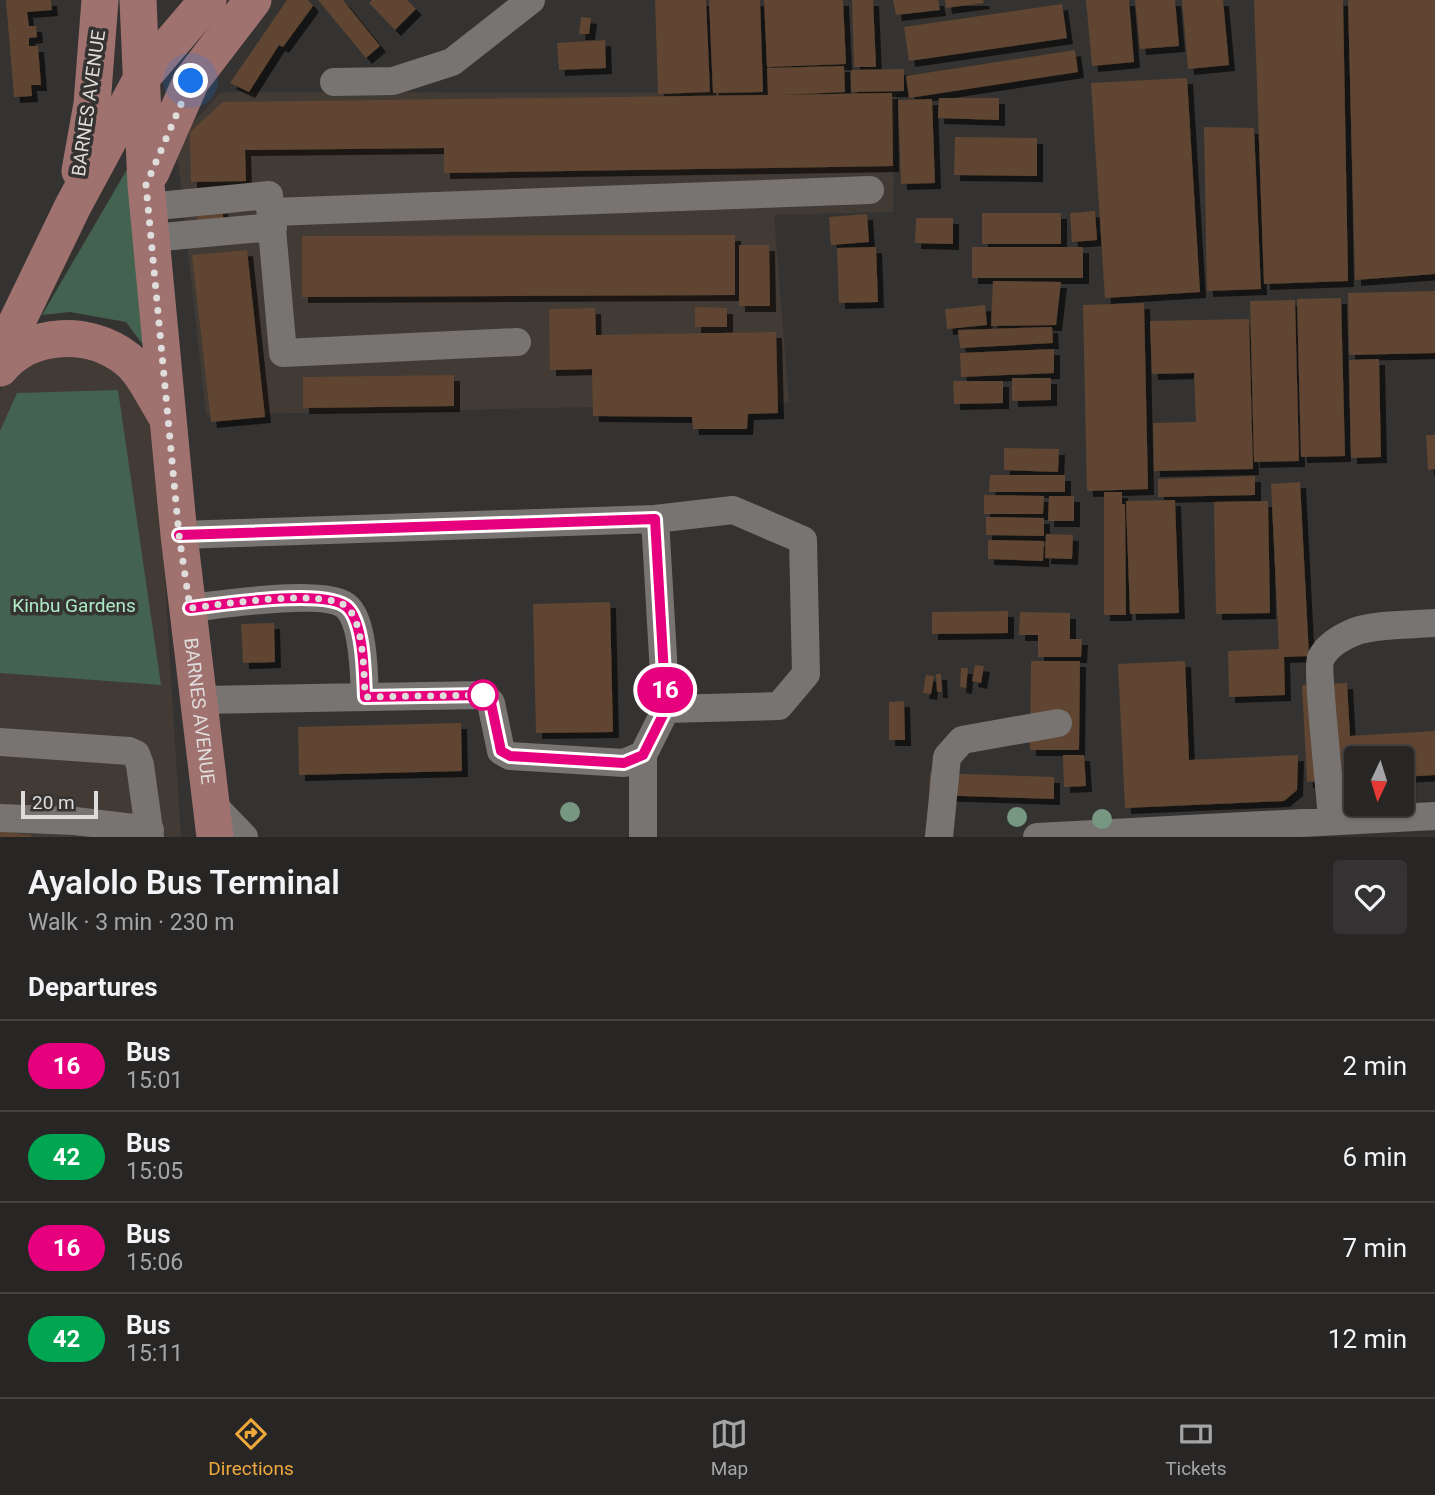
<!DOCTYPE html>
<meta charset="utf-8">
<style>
:root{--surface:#282625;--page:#343232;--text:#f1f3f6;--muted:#a5a5a7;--line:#444342;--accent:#eea83c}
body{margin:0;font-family:Roboto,sans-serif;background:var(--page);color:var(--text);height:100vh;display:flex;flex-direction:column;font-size:26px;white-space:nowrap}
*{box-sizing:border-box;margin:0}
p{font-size:23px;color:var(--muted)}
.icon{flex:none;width:38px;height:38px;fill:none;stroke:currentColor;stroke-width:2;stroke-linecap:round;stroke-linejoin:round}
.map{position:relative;height:837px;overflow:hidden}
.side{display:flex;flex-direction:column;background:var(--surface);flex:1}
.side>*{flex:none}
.badge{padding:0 14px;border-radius:23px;font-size:24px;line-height:46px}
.needle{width:46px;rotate:184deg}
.buttons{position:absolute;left:1344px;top:746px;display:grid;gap:14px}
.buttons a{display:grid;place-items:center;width:70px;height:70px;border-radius:7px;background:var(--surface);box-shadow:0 2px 5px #0004,0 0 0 2px var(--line);font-size:35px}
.scale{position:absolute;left:21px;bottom:18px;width:77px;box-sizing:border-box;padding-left:7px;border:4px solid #dfdddc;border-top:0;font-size:19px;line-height:24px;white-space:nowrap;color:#dfdddc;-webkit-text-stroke:5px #353331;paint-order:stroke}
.you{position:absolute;width:35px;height:35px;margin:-18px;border:5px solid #fff;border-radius:50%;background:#1a73e8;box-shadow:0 0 0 10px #1a73e833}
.map>.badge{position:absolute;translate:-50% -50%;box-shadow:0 0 0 4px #fff}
h2{padding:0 28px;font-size:26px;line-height:63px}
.round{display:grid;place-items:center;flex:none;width:74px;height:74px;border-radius:7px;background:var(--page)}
.overview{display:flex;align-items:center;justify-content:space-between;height:119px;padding:0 28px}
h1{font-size:33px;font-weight:600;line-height:52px}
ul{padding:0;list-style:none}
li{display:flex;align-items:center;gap:21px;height:91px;padding:0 28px;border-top:2px solid var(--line)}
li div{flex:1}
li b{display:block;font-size:26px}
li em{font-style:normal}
li .badge{min-width:77px;font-weight:700;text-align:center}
.menu{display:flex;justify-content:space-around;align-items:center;height:98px;border-top:2px solid var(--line);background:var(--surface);font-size:19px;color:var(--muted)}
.menu a{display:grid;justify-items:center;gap:4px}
.menu .on{color:var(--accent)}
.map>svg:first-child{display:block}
</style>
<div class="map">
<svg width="1435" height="837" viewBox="0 0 1435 837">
<defs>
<filter id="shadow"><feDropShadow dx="6" dy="6" stdDeviation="0" flood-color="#0009"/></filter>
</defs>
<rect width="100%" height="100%" fill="#353331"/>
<!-- built -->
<path fill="#423a34" d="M221 92 896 93 893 212 774 215 789 403 206 415 176 141Z
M79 356 123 372 155 425 181 837H0V392L5 380 31 358Z"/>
<!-- green -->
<path fill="#436250" d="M136 154 152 357 126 322 70 312 42 315Z
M118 390 161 685 0 673V431L17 393Z"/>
<!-- building -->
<path fill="#5f4530" filter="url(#shadow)" d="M6 0H51L52 10 27 12 29 26H36L37 37 29 38V46H38L41 85H31L32 96 14 97Z
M287 0H308L313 6 283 47 279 45 249 92 230 83Z
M318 0H343L380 46 366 58Z
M372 0H407L416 9 395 30 369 3Z
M655 0H706L710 92 658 94Z
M709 0H760L763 92 713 93Z
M764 0H843L846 64 767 67Z
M852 0H873L876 67H854Z
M893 0H938L940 10 896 15Z
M945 0H983L984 3 946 8Z
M1086 0H1129L1134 62 1092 66Z
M1135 0H1175L1179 46 1140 49Z
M1182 0H1223L1229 65 1188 69Z
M1254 0H1343L1348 281 1264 284Z
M1348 0H1435V274L1355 280Z
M1062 4 1067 38 909 61 904 27Z
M581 17 591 18 589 34H579Z
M605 40 606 68 559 70 557 43Z
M1075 50 1078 72 909 98 906 76Z
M844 66 845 92 780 95 892 93 893 166 444 173V148L245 150 246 181 191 182 190 132 223 102 768 95 767 68Z
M904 69V91L851 92V70Z
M1187 78 1200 292 1105 298 1091 83Z
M939 98H999V120L938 118Z
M932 99 935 183 901 184 898 100Z
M1204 127 1254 128 1261 289 1207 291Z
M955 137 1037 138V176L954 175Z
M222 208 224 224 198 226 197 210Z
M1095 211 1097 240 1072 242 1070 213Z
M982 213H1061V244H982Z
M867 214 869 242 831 245 829 217Z
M916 218H953V244L915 243Z
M735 235V295L302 297V236Z
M739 245H769L770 306H739Z
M876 247 878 302 839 303 837 248Z
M972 247H1083V278H972Z
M247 250 265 417 211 422 192 255Z
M993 281 1061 282 1056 325 991 326Z
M1435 291V353L1349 355 1348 293Z
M1341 298 1345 456 1301 457 1297 299Z
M1295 300 1299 461 1254 462 1250 301Z
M1144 303 1148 489 1087 491 1083 305Z
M985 305 987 325 947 329 945 309Z
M695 307 727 308V327H695Z
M595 308 596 335 776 332 778 413 748 414 747 429H693L692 417 593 416 592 369 550 370 549 309Z
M1249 319 1253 469 1154 471 1153 423 1196 422 1194 373 1152 374 1150 321Z
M1052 327 1053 343 960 348 958 330Z
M1054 349V373L961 377 960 353Z
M1379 359 1381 457 1351 458 1349 360Z
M454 375V406L303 408V377Z
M1012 378H1051V400L1012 401Z
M953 381H1003V403L954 404Z
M1426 435H1435V469L1428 470Z
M1004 448 1059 449 1058 472 1004 470Z
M990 475H1065V492H989Z
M1255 476V495L1158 497V479Z
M1300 482 1309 656 1284 657 1285 695 1229 697 1228 651 1279 649 1271 484Z
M1104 492H1122V504H1125L1126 615H1104Z
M984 495 1044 496 1043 514H984Z
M1049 496H1074V521H1048Z
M1175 500 1179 613 1130 614 1126 501Z
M1268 501 1270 613 1216 614 1214 502Z
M986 517 1044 518V536L986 535Z
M1046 534 1073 535 1072 559 1045 558Z
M988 540 1044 541 1043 561 988 559Z
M610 602 613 732 536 733 533 604Z
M1008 611V633L932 634V612Z
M1020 612 1070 613V639H1082L1081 657H1038V635H1019Z
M274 623 275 662 243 663 241 624Z
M1031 661H1080L1079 750H1030Z
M1185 661 1189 760 1298 755 1297 790 1284 801 1125 808 1118 664Z
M975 665 984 666 981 683 972 681Z
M961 668H968L966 688 960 687Z
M936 674H941L942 692H937Z
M926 675 934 676 931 694 923 693Z
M1347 683 1350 736 1435 731V775L1402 777V758H1356V779L1307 782 1302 685Z
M904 701 905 740H889V702Z
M461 723 462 771 299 775 298 727Z
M1063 755H1084L1086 786 1064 787Z
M930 773 1054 777V799L929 795Z
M0 831 31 835V837H0Z"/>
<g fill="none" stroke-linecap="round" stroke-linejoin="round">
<!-- minor -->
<path stroke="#777472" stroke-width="28" d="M334 82 393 81 452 62 531 0
M148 207 269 195 283 353 517 342
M272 212 870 190
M151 238 273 227
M655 519 666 709
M179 535 655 519 733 510 803 540 806 674 779 706 666 709 643 755 624 763 510 756 501 751 491 703 483 695 201 700
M190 608C220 605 329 587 348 608 364 625 364 675 365 697
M0 742 129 751 136 754 140 765 150 837
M643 755V837
M214 806 244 837
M0 818 75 821 150 830
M1332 820C1331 798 1316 668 1321 658 1327 646 1342 637 1354 632 1374 624 1413 625 1435 623
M939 837 947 757 962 740 1058 723
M1037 837 1435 816"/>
<!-- major -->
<g stroke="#a0726f" stroke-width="37">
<path id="s1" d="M138 0 146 185 179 535 215 837"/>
<path d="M80 171 92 104 100 0"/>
<path d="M151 172 191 81 253 0"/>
<path d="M0 357 73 206 143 76 208 0"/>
<path d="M0 368C31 331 90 330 127 359 144 372 155 399 167 417"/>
</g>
</g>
<!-- trees -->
<g fill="#779782">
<circle cx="570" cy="812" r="10"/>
<circle cx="1017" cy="817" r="10"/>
<circle cx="1102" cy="819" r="10"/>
</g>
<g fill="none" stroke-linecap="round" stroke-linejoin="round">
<defs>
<path id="line" d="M179 535 655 519 666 709 643 755 624 763 510 756 501 751 491 703 483 695 365 697C364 675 364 625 348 608 328 587 220 605 190 608"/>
</defs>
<!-- line casing -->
<use href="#line" stroke="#fff" stroke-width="16"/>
<!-- line -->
<use href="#line" stroke="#e6007e" stroke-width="10"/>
<!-- walk -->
<path stroke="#dfdddc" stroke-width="7" stroke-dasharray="0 12.6" d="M191 81 146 185 179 535 190 608C220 605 328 587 348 608 364 625 364 675 365 697L483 695"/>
</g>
<!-- markers -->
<circle fill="#fff" stroke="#e6007e" stroke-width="3.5" cx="483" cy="695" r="14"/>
<g text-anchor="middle" stroke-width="7" stroke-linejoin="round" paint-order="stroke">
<!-- street labels -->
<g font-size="19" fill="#dfdddc" stroke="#353331">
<text transform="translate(88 103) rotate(-82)" y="7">BARNES AVENUE</text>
<text dy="7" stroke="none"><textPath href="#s1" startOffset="714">BARNES AVENUE</textPath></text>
</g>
<!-- park labels -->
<g font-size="19" fill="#ade9c5" stroke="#353331">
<text x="74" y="612">Kinbu Gardens</text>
</g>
</g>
</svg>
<div class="buttons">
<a><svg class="needle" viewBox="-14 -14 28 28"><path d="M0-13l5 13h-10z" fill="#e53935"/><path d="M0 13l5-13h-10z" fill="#a5a5a7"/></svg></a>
</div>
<div class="scale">20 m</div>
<div class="you" style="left:191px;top:81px"></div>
<b class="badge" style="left:665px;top:690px;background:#e6007e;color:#fff">16</b>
</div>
<section class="side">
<div class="overview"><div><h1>Ayalolo Bus Terminal</h1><p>Walk · 3 min · 230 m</p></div><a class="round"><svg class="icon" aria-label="heart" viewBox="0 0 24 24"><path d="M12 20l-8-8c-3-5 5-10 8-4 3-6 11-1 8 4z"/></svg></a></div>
<h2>Departures</h2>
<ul>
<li><span class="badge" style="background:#e6007e;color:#fff">16</span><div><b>Bus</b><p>15:01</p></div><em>2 min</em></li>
<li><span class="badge" style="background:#00a651;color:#fff">42</span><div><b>Bus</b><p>15:05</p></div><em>6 min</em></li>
<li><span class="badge" style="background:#e6007e;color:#fff">16</span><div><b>Bus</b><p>15:06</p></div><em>7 min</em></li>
<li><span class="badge" style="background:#00a651;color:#fff">42</span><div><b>Bus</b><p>15:11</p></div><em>12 min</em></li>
</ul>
</section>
<nav class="menu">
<a class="on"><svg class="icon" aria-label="directions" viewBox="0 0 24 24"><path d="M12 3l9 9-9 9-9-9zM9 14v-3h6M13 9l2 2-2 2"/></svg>Directions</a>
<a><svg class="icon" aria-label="map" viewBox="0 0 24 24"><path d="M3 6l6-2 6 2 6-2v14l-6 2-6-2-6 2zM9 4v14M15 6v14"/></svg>Map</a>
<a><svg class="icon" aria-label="tickets" viewBox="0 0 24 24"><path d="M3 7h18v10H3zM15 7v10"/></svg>Tickets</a>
</nav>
